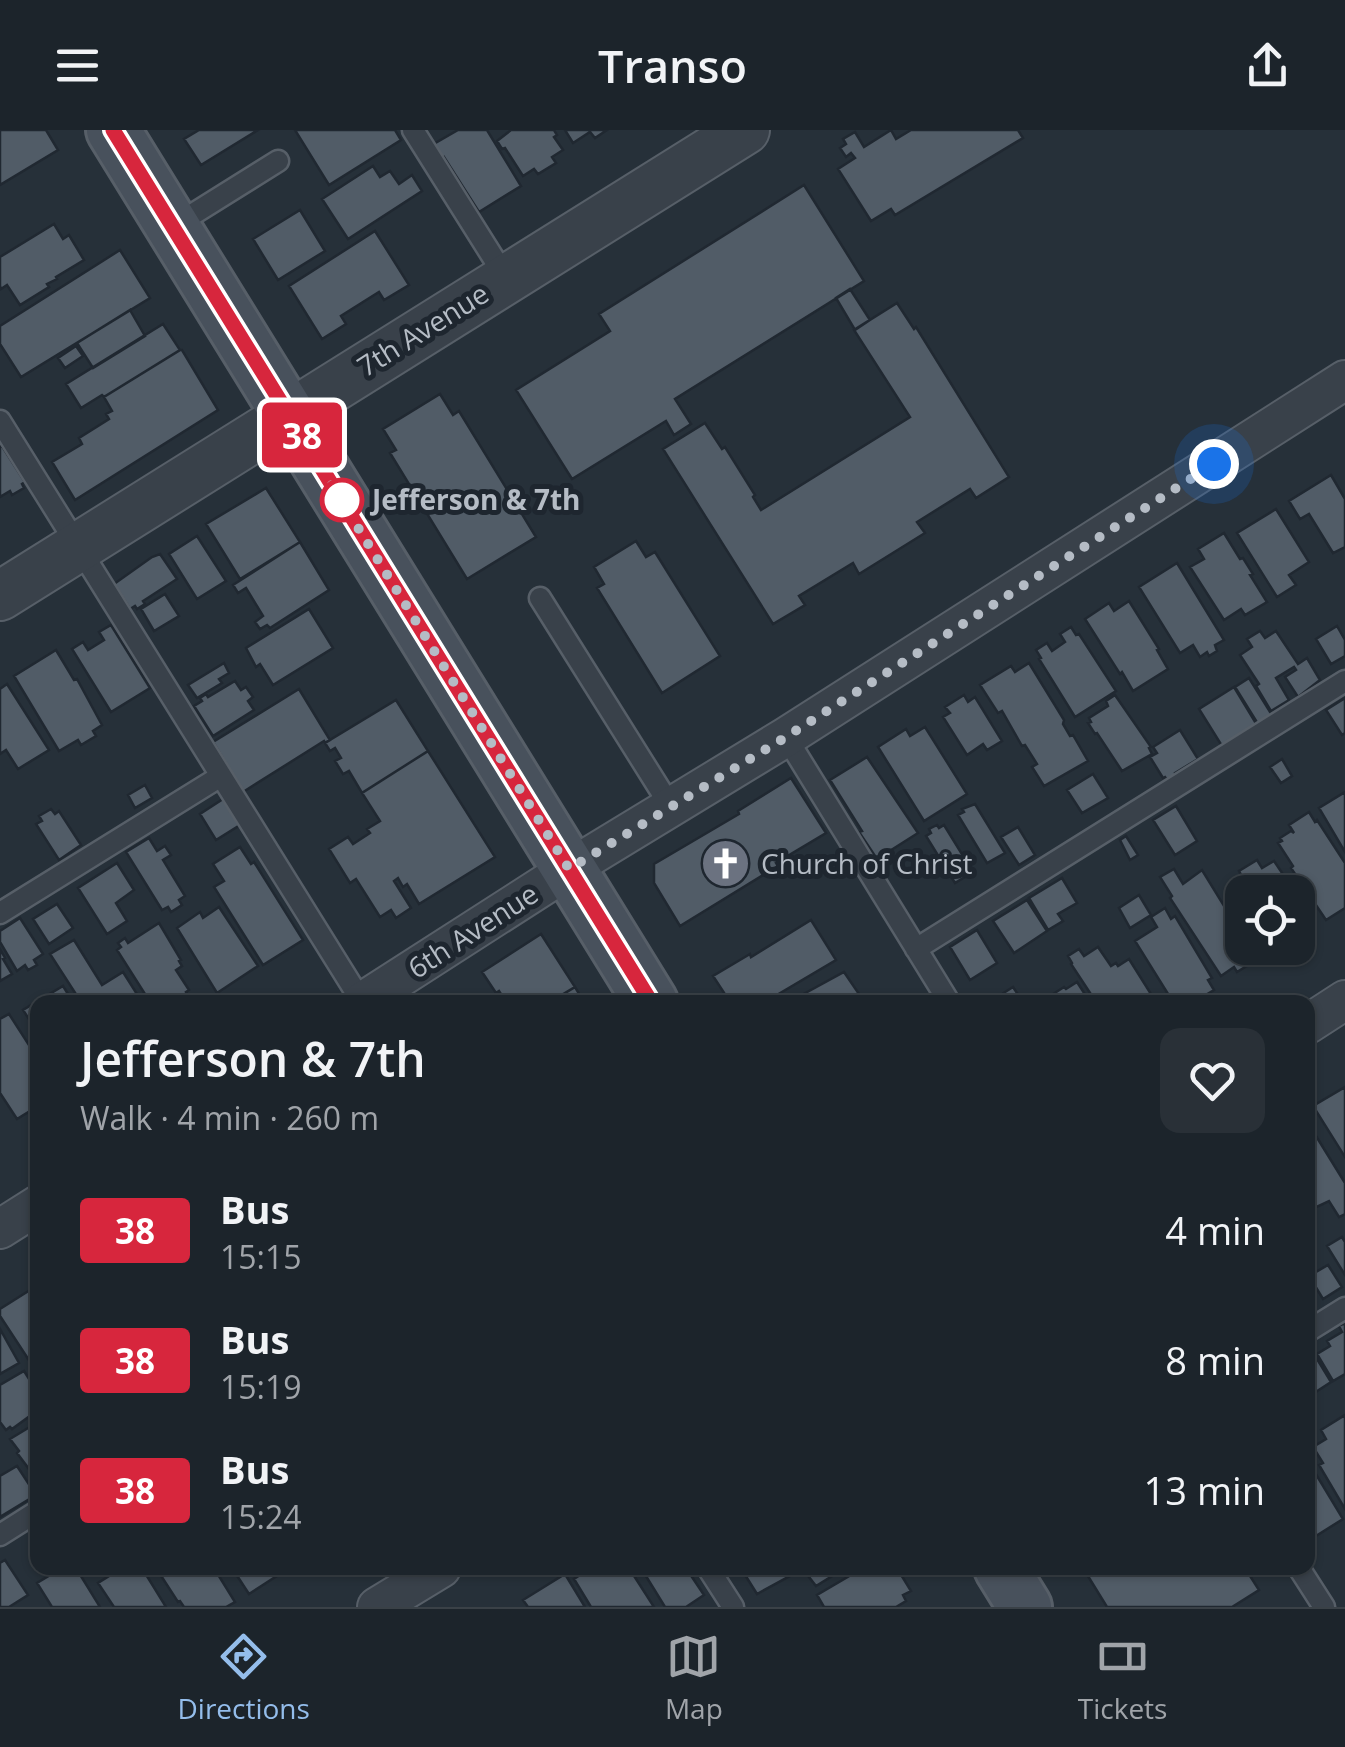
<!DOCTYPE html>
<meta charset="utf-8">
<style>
:root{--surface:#1c242b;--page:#293037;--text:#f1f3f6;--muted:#a0a4a9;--line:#3a4147;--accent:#94bdeb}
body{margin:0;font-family:"Open Sans",sans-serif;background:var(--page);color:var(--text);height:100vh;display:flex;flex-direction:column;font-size:38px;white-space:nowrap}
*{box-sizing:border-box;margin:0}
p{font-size:32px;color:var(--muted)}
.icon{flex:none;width:55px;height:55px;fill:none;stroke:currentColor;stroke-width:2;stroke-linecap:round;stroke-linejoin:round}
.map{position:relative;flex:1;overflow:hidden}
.drawer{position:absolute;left:30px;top:865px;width:1285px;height:580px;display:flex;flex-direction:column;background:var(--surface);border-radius:20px;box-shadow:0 2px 8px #0004,0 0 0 2px var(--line)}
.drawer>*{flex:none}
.badge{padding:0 20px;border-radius:8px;font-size:35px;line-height:65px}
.controls{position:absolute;left:1225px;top:745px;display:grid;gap:20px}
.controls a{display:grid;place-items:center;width:90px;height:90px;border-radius:20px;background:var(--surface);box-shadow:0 2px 8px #0004,0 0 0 2px var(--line);font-size:50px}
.you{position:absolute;width:50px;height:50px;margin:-25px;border:8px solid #fff;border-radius:50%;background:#1a73e8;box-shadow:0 0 0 15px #1a73e833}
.map>.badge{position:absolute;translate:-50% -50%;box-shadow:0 0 0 5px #fff}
.round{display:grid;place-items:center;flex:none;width:105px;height:105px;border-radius:20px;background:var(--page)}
.summary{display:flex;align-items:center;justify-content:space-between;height:170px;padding:0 50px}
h1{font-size:48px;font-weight:600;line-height:75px}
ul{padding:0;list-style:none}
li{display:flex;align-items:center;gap:30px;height:130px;padding:0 50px}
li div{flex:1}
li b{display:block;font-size:38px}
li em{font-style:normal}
li .badge{min-width:110px;font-weight:700;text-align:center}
header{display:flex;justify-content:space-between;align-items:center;height:130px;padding:0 50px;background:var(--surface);font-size:45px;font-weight:600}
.tab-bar{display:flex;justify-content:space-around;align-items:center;height:140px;border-top:2px solid var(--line);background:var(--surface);font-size:28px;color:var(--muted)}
.tab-bar a{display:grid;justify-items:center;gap:5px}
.tab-bar .selected{color:var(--accent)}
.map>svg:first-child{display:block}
</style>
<header><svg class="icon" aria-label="menu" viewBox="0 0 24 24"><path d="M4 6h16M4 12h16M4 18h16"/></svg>Transo<svg class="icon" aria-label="share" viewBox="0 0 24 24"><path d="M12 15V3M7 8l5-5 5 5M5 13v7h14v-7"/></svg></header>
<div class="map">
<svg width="1345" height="1477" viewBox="0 0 1345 1477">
<rect width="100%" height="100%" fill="#263039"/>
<!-- building -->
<path fill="#515c67" stroke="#202831" stroke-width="2.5" d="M0 0H46L58 20 0 55Z
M199 0H258L201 35 184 9Z
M295 0H395L401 10 329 55Z
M458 0H487L521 56 479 82 444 27 441 29 432 15Z
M511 0H554L557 5 554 7 563 20 552 27 556 33 538 44 534 39 523 46 505 18 502 19 497 11Z
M565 0H607L595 8 590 2 573 13Z
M891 0 896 9 911 0H1018L1023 8 895 85 891 79 871 91 838 39 855 28 851 23 846 27 840 18 846 14 843 9 855 2 864 17Z
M373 36 380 47 390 41 399 54 412 45 422 61 348 109 322 69Z
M804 55 864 151 675 269 691 294 674 305 666 291 572 349 516 260 610 201 599 184Z
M300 80 325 121 278 150 253 109Z
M54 94 63 109 69 105 84 130 56 147 57 149 47 154 49 157 20 175 7 155 1 159 0 156V127Z
M375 101 409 155 384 170 379 162 341 186 346 194 322 209 289 156Z
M120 120 150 168 21 247 0 214V196Z
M850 159 870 190 855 200 836 168Z
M897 173 914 199 916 197 1009 347 976 368 970 359 917 392 925 403 859 444 853 433 799 466 805 475 773 494 663 319 705 293 722 319 725 317 755 365 753 367 761 380 910 287 854 200Z
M130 180 145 206 93 238 77 213Z
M163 194 180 220 104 267 102 265 81 278 66 254Z
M76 216 83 226 65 238 58 228Z
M180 220H182L218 280 75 370 52 332 82 314 79 308 109 289 106 284 112 281 104 267Z
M440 264 453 285 459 281 536 407 467 449 390 323 396 320 383 299Z
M0 313 25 352 22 354 24 358 12 365 10 361 0 367Z
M1331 345 1345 369V417L1333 423 1309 384 1300 389 1289 371Z
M266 358 300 412 240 449 206 394Z
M1276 379 1309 432 1289 445 1296 455 1277 467 1237 403Z
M1224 403 1240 429 1243 428 1253 444 1250 445 1267 472 1245 485 1241 479 1224 490 1190 437 1204 429 1198 419Z
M197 406 226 451 197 469 169 424Z
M636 411 646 427 655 422 720 526 662 563 597 458 604 454 594 437Z
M300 412 329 460 270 498 267 495 260 499 255 492 263 486 246 458 238 463 233 455Z
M160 424 177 449 143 471 145 474 137 479 135 476 130 479 114 454 152 427Z
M1177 433 1224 510 1215 515 1217 521 1209 526 1207 522 1200 527 1193 515 1180 523 1139 457Z
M165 464 179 486 154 501 141 479Z
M1129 471 1159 519 1157 520 1168 539 1133 561 1122 542 1120 544 1085 489 1109 473 1114 481Z
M309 479 333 518 273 555 260 534 256 537 246 518Z
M111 495 150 558 111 582 72 519 83 512 88 520 104 510 99 502Z
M1337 496 1345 510V526L1331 534 1316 509Z
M1071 497 1076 505 1079 504 1116 561 1075 587 1039 529 1041 528 1036 520 1047 513 1052 521 1065 512 1060 504Z
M1260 501 1265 508 1276 501 1298 534 1307 528 1320 550 1298 567 1285 547 1296 540 1294 537 1276 548 1289 570 1271 581 1256 556 1259 554 1240 525 1252 517 1247 509Z
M56 520 74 550 77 549 102 595 93 601 96 606 81 615 78 610 59 621 14 546Z
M224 533 229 543 219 549 222 553 197 568 188 555Z
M1029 533 1064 590 1063 594 1070 606 1073 605 1088 631 1044 656 1032 637 1037 634 1025 615 1022 616 1002 581 998 583 980 555 1011 536 1015 542Z
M1249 548 1272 585 1258 594 1235 557Z
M235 551 241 560 246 557 253 567 248 571 254 580 213 606 194 576 202 571 200 568 206 564 208 567Z
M7 554 49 620 18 639 6 620 0 624V559Z
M1234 557 1257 595 1222 616 1199 579Z
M299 559 330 610 325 613 324 611 243 662 213 612Z
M964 565 968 572 975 567 1002 611 987 620 983 614 967 625 943 587 950 583 945 577Z
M1115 565 1151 617 1149 618 1152 624 1122 641 1097 603 1095 604 1088 593 1091 592 1089 588 1108 576 1106 571Z
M1345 568V603L1342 605 1326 580Z
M396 570 428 621 362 663 349 641 343 644 335 631 341 628 335 618 330 621 325 613Z
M925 597 967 664 924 691 878 617 906 599 910 606Z
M1180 600 1198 629 1175 643 1176 646 1168 651 1165 647 1163 648 1150 627 1157 623 1153 617Z
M428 621 495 727 419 774 407 754 403 757 398 748 394 751 411 778 396 788 391 780 380 787 356 749 350 753 329 719 348 707 353 714 370 703 367 699 380 691 362 663Z
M867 627 918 703 877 729 859 702 862 701 830 650Z
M1282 629 1292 646 1281 653 1270 637Z
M1093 644 1108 668 1082 683 1067 660Z
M791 648 826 703 776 733 778 736 680 796 654 753V734L739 684 738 681Z
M145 655 152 668 135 678 128 665Z
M1345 662V722L1319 678Z
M223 669 240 695 216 710 200 684Z
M975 674 1005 723 987 733 958 685 964 682 962 679Z
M1176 676 1197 711 1175 725 1153 690Z
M51 679 55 684 59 681 81 715 59 730 36 694 42 691 39 686Z
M1309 682 1315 692 1317 690 1345 733V778L1326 790 1291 738 1293 736 1278 713 1282 711 1280 708 1291 701 1294 703 1289 695Z
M937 695 939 698 944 695 973 742 955 753 926 706 931 703 929 699Z
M1018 697 1035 725 1019 735 1001 707Z
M1126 706 1138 725 1130 730 1120 710Z
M149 708 157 721 165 716 171 725 163 730 185 766 179 770 182 775 171 782 168 777 162 780 126 722Z
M240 717 251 734 254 732 303 810 263 835 214 757 224 751 213 734Z
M1257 730 1262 738 1274 731 1295 762H1242V776L1234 756 1244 750 1239 741Z
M117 733 134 760 116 773 127 791 107 804 78 758Z
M1174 739 1183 754 1202 740 1242 805V818H1251L1258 829 1237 842 1234 837 1221 846 1170 768 1172 766 1160 747Z
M1062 748 1077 773 1058 784 1063 791 1048 800 1029 768Z
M1139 765 1151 785 1130 798 1119 778Z
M1298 766 1315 794 1298 805Z
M1027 770 1047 801 1014 823 993 791Z
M57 774 73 798 49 814 33 789Z
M219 777 258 836 217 863 177 798 200 782 203 788Z
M1165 778 1171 789 1175 786 1212 848 1208 850 1214 860 1194 872 1177 871 1173 872 1135 811 1157 797 1151 787Z
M20 788 43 824 34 830 37 835 28 840 25 835 17 841 0 812V801Z
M811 790 836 830 765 872H730L713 846 750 824 751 827Z
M159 793 181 830 179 831 182 836 176 840 189 860 186 862 190 868 183 872H150L117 820 121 817 118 813 125 808 128 813Z
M977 800 997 833 970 850 950 817Z
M541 804 575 857 550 872H506L499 861 496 863 482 842Z
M74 810 102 855 123 842 142 872H80H81L50 824Z
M1098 817 1111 836 1116 833 1118 836 1129 829 1156 872H1108L1104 867 1096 872 1071 834 1072 833 1068 826 1079 819 1084 826Z
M0 819 5 828 3 829 12 844 0 851Z
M844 842 859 864 849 872H789Z
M1077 852 1090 872H1044L1048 870 1047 868 1064 857 1066 859Z
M63 856 73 872H38V903L23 880Z
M575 857 584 872H550Z
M1013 857 1023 872H1008L1002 864Z
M9 884 38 929V976L17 989 0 963V889Z
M1345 957V1027L1313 976Z
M1308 993 1345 1053V1084L1339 1087 1329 1071 1308 1081Z
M1342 1107 1345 1112V1145L1327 1116Z
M1328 1135 1342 1157 1323 1169 1309 1146Z
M38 1155V1244L0 1186V1179Z
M1345 1193V1244L1333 1251 1317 1224 1330 1216 1327 1211 1342 1202 1339 1196Z
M0 1199 19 1233 0 1244Z
M1308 1214 1331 1252 1308 1267Z
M24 1241 38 1263V1280L12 1299 10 1297 6 1300 0 1292V1255Z
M1345 1285V1379L1319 1335 1323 1333 1313 1317 1326 1309 1321 1300Z
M38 1292V1341L32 1343 17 1323 19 1321 10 1309Z
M1308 1331 1343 1389 1308 1411Z
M17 1336 36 1365 0 1387V1346Z
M5 1430 28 1465 9 1477H0V1433Z
M62 1438H76L100 1477H52L37 1453Z
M122 1438H142L166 1477H114L98 1453Z
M156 1438H214L235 1472 226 1477H184L180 1471 178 1472Z
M232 1438H284L286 1440 249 1464Z
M584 1438H629L654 1477H591L574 1449 586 1441Z
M641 1438H686L704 1465 686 1477H665Z
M746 1438H794L797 1442 757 1464 742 1440Z
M802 1438H845L816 1456Z
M863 1438H890L891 1440 897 1438 911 1461 903 1465 906 1471 896 1477H824L817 1465Z
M1083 1438H1245L1259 1460 1232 1477H1107Z
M565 1444 585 1477H528L523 1470Z"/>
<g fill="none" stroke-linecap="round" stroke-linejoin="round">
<defs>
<path id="service" d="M413 0 506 148
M174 96 278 31
M0 291 362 872
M540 468 671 677
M786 607 949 872
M0 783 221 646
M916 819 1345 551
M1308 1201 1345 1178
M0 1405 38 1381
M708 1438 733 1477
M1299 1438 1324 1477"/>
<path id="minor" d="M362 872 569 739 786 607 1345 250
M1308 894 1345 870
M0 1099 38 1075
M377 1477 441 1438"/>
<path id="tertiary" d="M0 466 745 0"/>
<path id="secondary" d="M113 0 651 872
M1001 1438 1025 1477"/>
</defs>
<!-- service casing -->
<use href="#service" stroke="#575f68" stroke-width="25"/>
<!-- minor casing -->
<use href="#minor" stroke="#575f68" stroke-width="42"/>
<!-- tertiary casing -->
<use href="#tertiary" stroke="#575f68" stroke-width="52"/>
<!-- secondary casing -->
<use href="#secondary" stroke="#575f68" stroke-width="58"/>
<!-- service -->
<use href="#service" stroke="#39414a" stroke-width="20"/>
<!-- minor -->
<use href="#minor" stroke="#39414a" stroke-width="38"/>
<!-- tertiary -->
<use href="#tertiary" stroke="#39414a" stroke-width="48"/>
<!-- secondary -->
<use href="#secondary" stroke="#48515c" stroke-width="52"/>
</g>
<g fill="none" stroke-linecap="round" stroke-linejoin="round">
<defs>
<path id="line" d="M113 0 651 872"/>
</defs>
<!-- line casing -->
<use href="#line" stroke="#fff" stroke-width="22"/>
<!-- line -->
<use href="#line" stroke="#d7263d" stroke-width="15"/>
<!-- walk -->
<path stroke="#b5bcc5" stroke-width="10" stroke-dasharray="0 18" d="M342 370 331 354 569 739 786 607 1214 334"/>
</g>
<!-- icons -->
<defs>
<symbol id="church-disc" viewBox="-11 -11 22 22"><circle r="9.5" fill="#6b7280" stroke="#1e262f"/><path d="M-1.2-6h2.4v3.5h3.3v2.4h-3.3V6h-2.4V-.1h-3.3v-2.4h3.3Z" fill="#fff"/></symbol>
</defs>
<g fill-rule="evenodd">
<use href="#church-disc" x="698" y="706" width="55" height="55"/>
</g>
<!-- markers -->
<circle fill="#fff" stroke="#d7263d" stroke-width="5" cx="342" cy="370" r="20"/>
<g text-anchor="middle" stroke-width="10" stroke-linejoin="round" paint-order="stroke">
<!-- street labels -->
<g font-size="28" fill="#b5bcc5" stroke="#1e262f">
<text transform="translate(423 200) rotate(-32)" y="10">7th Avenue</text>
<text transform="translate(473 801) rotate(-33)" y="10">6th Avenue</text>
</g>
<!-- stop labels -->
<g font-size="28" font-weight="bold" fill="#b5bcc5" stroke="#1e262f" text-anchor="start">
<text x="372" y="380">Jefferson &amp; 7th</text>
</g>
<!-- poi labels -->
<g font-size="28" fill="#b5bcc5" stroke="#1e262f" text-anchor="start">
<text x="761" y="744">Church of Christ</text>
</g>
</g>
</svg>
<div class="controls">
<a><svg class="icon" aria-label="locate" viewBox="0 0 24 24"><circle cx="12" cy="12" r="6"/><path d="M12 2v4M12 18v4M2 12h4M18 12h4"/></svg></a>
</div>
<div class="you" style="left:1214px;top:334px"></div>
<b class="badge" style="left:302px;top:305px;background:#d7263d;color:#fff">38</b>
<section class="drawer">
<div class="summary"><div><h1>Jefferson &amp; 7th</h1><p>Walk · 4 min · 260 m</p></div><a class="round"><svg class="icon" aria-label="heart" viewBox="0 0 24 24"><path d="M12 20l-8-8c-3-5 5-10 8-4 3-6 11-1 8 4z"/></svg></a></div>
<ul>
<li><span class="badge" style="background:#d7263d;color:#fff">38</span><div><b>Bus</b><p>15:15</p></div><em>4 min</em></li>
<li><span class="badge" style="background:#d7263d;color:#fff">38</span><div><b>Bus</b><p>15:19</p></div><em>8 min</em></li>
<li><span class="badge" style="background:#d7263d;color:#fff">38</span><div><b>Bus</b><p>15:24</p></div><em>13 min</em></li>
</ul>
</section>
</div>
<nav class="tab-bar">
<a class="selected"><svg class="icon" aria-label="directions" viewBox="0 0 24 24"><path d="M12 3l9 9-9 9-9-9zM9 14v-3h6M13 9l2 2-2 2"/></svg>Directions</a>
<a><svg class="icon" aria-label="map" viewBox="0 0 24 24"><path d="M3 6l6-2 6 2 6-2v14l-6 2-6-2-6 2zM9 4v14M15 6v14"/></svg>Map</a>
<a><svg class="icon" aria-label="tickets" viewBox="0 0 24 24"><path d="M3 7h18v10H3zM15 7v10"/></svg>Tickets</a>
</nav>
